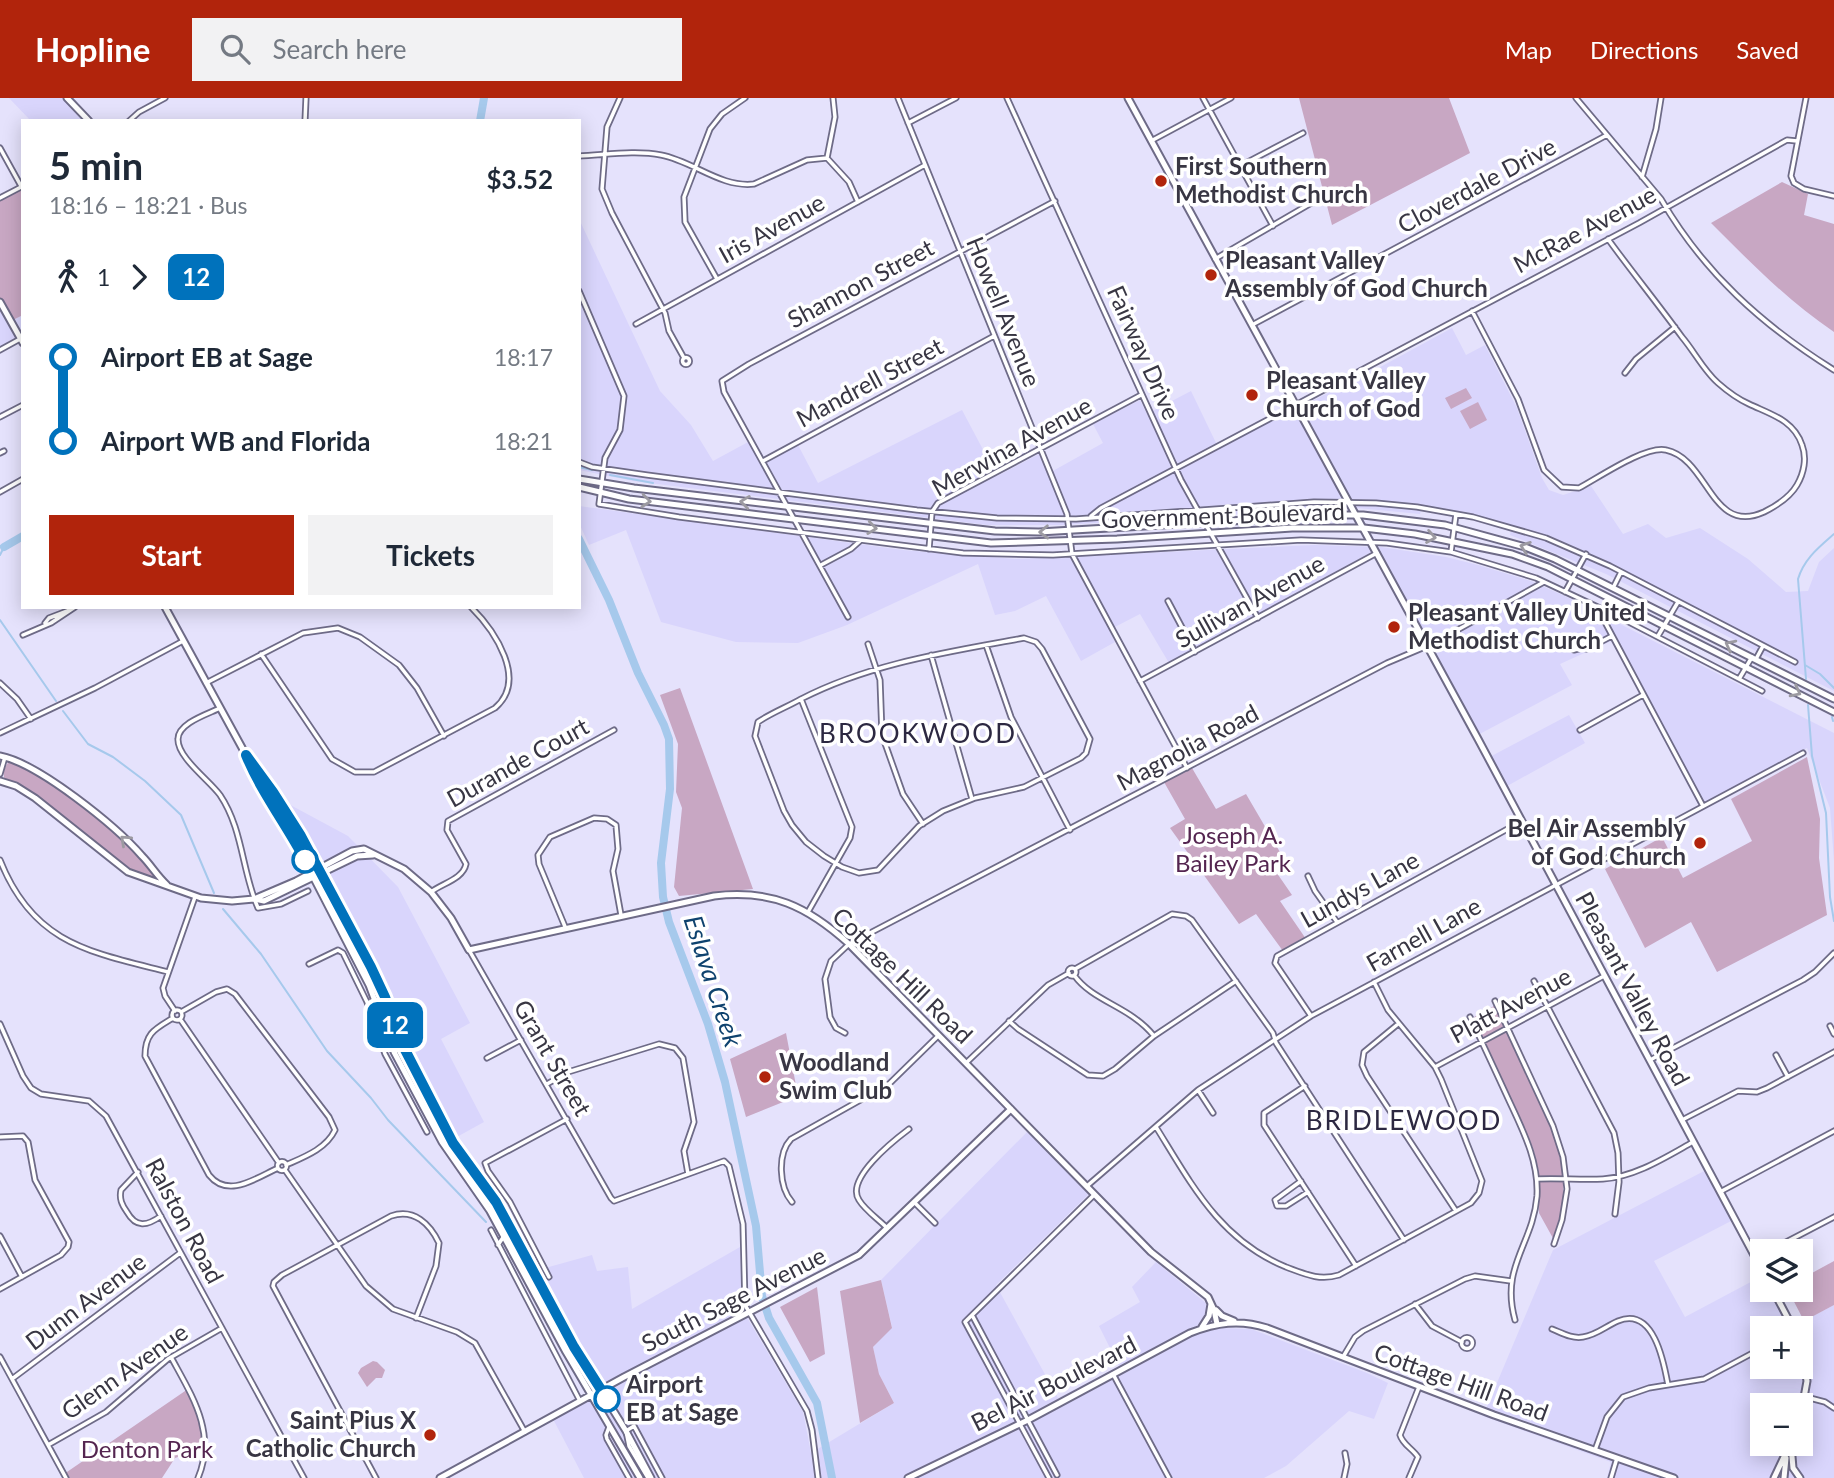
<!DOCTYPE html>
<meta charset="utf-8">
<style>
:root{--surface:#fff;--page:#f2f2f3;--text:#1f2937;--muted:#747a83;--accent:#b1240c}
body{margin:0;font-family:Lato,sans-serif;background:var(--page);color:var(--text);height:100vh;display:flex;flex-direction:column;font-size:26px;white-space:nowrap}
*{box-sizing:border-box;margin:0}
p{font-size:23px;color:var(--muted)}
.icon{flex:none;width:38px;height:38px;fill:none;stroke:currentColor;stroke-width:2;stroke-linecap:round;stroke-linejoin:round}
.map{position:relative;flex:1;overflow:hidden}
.sheet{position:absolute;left:21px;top:21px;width:560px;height:490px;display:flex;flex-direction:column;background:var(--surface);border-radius:0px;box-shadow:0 4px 18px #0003}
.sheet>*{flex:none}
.badge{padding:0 14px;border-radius:10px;font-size:24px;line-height:46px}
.tools{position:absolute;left:1750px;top:1141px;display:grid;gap:14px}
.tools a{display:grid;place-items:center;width:63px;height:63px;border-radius:0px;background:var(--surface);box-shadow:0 4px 18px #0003;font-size:35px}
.map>.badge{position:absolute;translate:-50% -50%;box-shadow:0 0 0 4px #fff}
.legs{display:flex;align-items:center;gap:10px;height:77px;padding:0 28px;font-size:23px}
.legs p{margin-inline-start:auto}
.headline{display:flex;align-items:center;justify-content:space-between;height:119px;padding:0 28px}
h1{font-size:38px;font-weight:700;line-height:52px}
.action{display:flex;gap:14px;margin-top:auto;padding:14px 28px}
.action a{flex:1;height:80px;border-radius:0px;background:var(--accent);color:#fff;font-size:28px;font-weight:700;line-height:80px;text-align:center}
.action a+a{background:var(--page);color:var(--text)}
ul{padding:0 28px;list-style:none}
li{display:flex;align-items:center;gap:24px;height:84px;font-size:26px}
li i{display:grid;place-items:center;width:10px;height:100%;margin:0 9px;background:currentColor}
li i::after{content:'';width:18px;height:18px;margin:-9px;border:5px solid;border-radius:50%;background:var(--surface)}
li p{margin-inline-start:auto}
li:first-child i{background:linear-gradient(#0000 50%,currentColor 0)}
li:last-child i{background:linear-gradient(currentColor 50%,#0000 0)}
header{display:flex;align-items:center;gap:42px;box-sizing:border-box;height:98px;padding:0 35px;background:var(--accent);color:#fff}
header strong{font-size:33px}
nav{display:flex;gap:38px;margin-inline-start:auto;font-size:24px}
.search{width:490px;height:63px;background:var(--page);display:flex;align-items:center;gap:18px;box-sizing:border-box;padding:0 24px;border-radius:0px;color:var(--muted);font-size:26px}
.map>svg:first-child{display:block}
</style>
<header>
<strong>Hopline</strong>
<div class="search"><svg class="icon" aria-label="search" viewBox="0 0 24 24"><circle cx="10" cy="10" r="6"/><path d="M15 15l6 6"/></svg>Search here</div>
<nav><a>Map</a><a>Directions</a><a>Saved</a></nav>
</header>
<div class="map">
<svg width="1834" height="1380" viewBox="0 0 1834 1380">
<rect width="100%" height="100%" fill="#e5e2fc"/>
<!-- built -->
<path fill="#d9d5fc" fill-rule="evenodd" d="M9 0H70L93 23H31Z
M579 121 660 293 691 327 713 363 750 343 762 366 798 347 818 385 962 312 997 378 1043 354 1051 374 1103 345 1093 326 1140 302 1147 316 1191 293 1218 349 1373 273 1452 230 1466 257 1485 247 1517 310 1542 380 1549 392 1563 397 1591 388 1623 436 1648 426 1666 440 1700 430 1748 461 1786 494 1808 493 1819 464 1834 450V593L1606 476 1510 437 1512 428 1450 413 1422 409 1420 416 1347 409 1062 427H987L633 383 579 372Z
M0 210 8 225 23 217V253L17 241 0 250Z
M579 408 903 452 1016 461 1315 447 1381 449 1446 459 1478 467 1531 483 1567 499 1834 635V763L1830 710 1807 650 1699 708 1611 543 1560 566 1572 587 1472 640 1372 454 1169 565 1140 516 1109 532 1115 544 1081 563 1046 498 1015 513 995 517 978 466 847 527 798 545 736 544 661 524 626 432 589 447 579 425Z
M1569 617 1585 645 1500 692 1484 662Z
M283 703 348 738 398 789 470 925 441 941 484 1024 455 1040 402 937 388 896 320 767Z
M1027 1034 1089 1096 996 1187 1058 1300 1119 1268 1099 1228 1140 1204 1132 1189 1156 1164 1207 1206 1221 1230 1251 1231 1367 1275 1388 1285 1374 1321 1349 1313 1286 1368 1264 1380H584L553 1321 606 1295 538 1172 592 1157 597 1173 628 1169 632 1211 740 1149 742 1211 803 1314 811 1355 894 1305 879 1276 873 1249 892 1229 881 1182Z
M1706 1072 1733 1122 1654 1163 1685 1219 1762 1178V1192H1769L1790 1230H1762V1269H1801V1230H1790L1834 1207V1380H1607L1611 1364 1483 1318 1553 1152ZM1762 1307H1801V1346H1762Z"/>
<!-- green -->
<path fill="#c8a7c3" d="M1299 0H1449L1470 55 1332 127Z
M1782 84 1808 96 1804 117 1834 126V234C1788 203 1750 164 1711 125Z
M23 88V217L11 223 0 204V100Z
M1466 290 1472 300 1451 311 1445 300Z
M1478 304 1487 322 1470 331 1460 313Z
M680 590 753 791 679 798 674 789 682 710 676 694 678 646 660 597Z
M1807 659 1820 721 1819 760 1827 817 1717 874 1691 824 1645 850 1605 771 1662 739 1683 780 1752 743 1731 701Z
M10 663C22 668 34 673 44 680 68 695 145 756 154 778L151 780 126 771 34 697 5 682C2 677 5 666 10 663Z
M1192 670 1216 711 1246 696 1284 761 1272 768 1292 797 1280 803 1306 841 1283 853 1256 816 1239 826 1170 730 1185 721 1164 684Z
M1494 908 1555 1039C1565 1073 1567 1108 1554 1142L1539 1115V1074L1533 1050 1474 919Z
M786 935 798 998 746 1019 730 961Z
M1834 1163V1207L1804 1223 1788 1192H1801V1181Z
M881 1182 892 1230 873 1249 879 1276 894 1305 860 1325 840 1193Z
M817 1189 825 1256 810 1264 780 1209Z
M373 1263 377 1264 385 1272 382 1280H376L367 1289 358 1275 361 1270Z
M188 1291 203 1321 206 1350 175 1360 162 1380H66L64 1376Z"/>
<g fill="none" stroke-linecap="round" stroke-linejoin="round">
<!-- stream -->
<path stroke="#a6c9ec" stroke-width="2" d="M579 369 592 372
M610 377 653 385
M0 448 4 449 0 457
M0 522 56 603
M1805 567 1820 576 1834 590
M1806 581 1798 481C1804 461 1818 450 1834 436
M1808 607 1812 658 1826 715 1830 799 1834 823
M63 613 88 646 113 659 145 683 181 717 214 795
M1832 619 1833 623
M223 811 261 856 327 953 371 1000 388 1022 486 1124"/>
<!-- river -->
<path stroke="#a6c9ec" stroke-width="8" d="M480 23 484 0
M579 441 609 502 638 575 664 627 669 641 670 691 661 765 663 799 669 824 708 926 725 984 756 1128 762 1198 769 1220 817 1305 832 1380
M4 449 23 438"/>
<defs>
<path id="street" d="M620 0 607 29 602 91 612 115 665 215 669 233 684 260
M833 0 835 19 827 60 849 84 858 104
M898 0 1067 416 1072 456 1187 670
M1007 0 1181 382 1258 520
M1203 0 1273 128
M1576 0 1661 101C1704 175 1762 227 1834 272
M1806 0 1791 78 1794 85 1804 91 1834 98
M129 23 139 14 165 0
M305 23 306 0
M908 25 956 0
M1151 43 1231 0
M0 50 21 88
M579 58C605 57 635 52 661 57 693 63 721 90 754 86L807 62 827 60
M1240 68 1303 35
M1642 79 1656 31 1661 0
M0 100 23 88
M1215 161 1320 100
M717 181 685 124 684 99 710 31 722 16 745 0
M579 193 624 298 620 332 605 360 599 406 679 419 963 455 1053 457 1301 442 1387 445 1451 454 1536 480 1621 520 1762 593
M1472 213 1518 301 1544 372 1562 389 1579 390C1598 380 1646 347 1666 352 1709 361 1711 438 1764 414 1776 408 1790 399 1797 387 1804 375 1807 360 1802 347 1794 322 1770 316 1749 306 1738 301 1727 293 1718 285 1704 273 1694 253 1682 239 1658 206 1632 174 1608 141
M636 226 925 67
M1252 227 1607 37
M0 252 20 241
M682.5 263a3.5 3.5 0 1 1 7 0a3.5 3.5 0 1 1-7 0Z
M1625 275 1636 261 1675 229
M0 319 23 307
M0 355 4 353
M763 363 994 238
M579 364 592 369 647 377 917 412 997 420 1076 421 1314 404 1376 405 1417 409 1473 419 1546 440 1610 468 1795 564
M0 394 23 381
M1091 418 1101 410 1639 125 1787 42 1797 43
M929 451 932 414 938 405 1141 297
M1451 454 1456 416
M821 467 851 451 860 443
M1614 488 1621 474
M1565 494 1586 456
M1168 503 1195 554
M1598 511 1703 708
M848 519 724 294 722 283 749 266 1055 103
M45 525 49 520 70 512
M23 537 51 525 75 509
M1658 538 1678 504
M1024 540 1036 544 1042 551 1090 641 1086 655 1081 660 1024 689 975 700 943 713 919 728 878 772 859 775 842 769 824 758 806 744 792 727 784 713 755 638 758 624C771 615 787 609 801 601 871 565 948 554 1024 540Z
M868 546 880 582 882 637 903 696 923 726
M986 547 1011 619 1070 732
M1574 552 1582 550 1587 551 1612 538
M261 556 332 661 355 674H374L495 610C528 582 495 533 471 509
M931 557 972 701
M1756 561 1763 548
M1739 581 1752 559
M1140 583 1377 455
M0 585 17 601 31 621
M206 585 303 535 338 530 360 539 399 567 417 590 444 638
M801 601 852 729 850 740 808 814
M220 610C208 616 178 625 178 641 177 659 209 682 220 697 243 731 242 774 258 810L281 806 308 793
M1580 632 1643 597
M0 635 95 590 183 543
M0 676 5 659
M0 762C33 846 90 854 168 874
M1308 778 1315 793 1337 824
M431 794C443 785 463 781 466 766L447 732 448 723 614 632
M566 831 539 766 538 757 550 739 594 720 607 721 616 727 618 751 613 773 621 817
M469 852 611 1100 614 1103 724 1063 729 1068 743 1126 745 1207 807 1313 812 1332 818 1380
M309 866 338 852 343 855 367 904 385 956 427 1034
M1068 874a4 4 0 1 1 8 0a4 4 0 1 1-8 0Z
M1075 871 1172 816 1186 818 1192 822 1273 935 1276 945 1404 1142
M1074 877C1093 904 1130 908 1154 938
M1534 883 1614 1035 1618 1055 1619 1084 1615 1116
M1495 903 1553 1028 1563 1059 1567 1091 1562 1122 1554 1146
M172 917a5 5 0 1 1 10 0a5 5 0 1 1-10 0Z
M175 913 165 898 163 890 195 799
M181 914 216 894 227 891 235 896 329 1019 335 1032C326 1051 304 1059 286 1067
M1311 918 1275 865 1277 858 1522 723
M1470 919C1482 944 1494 970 1506 996 1521 1029 1539 1061 1537 1098 1533 1147 1500 1168 1515 1222
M173 920C155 931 145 935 145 958L209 1077C228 1101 256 1080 278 1070
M180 921 279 1065
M1009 923 1018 931 1088 977 1103 978 1115 971 1154 938 1236 883
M0 926 23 978 31 990 41 996 89 1003 106 1018 304 1380
M1398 926 1364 954 1362 967 1367 978 1456 1113
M1830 928 1834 936
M845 935 836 930 830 919 825 881 831 863 849 846 1387 565 1432 546 1544 484
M1776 957 1788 979
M487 960 521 942
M1650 962 1803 882 1815 874 1834 855
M966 965 1048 887 1069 875
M1435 969 1604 878
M547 986 568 974 659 946 675 950 683 960 694 1024 684 1053 688 1076
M1305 988 1264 1015V1027L1356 1168
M1198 992 1213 1015
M1682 1022 1738 993 1757 994 1767 990 1834 954
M1156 1029C1192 1087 1220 1142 1286 1169 1305 1176 1319 1183 1339 1177L1471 1105 1479 1095 1482 1083 1441 981 1435 969 1388 912 1374 884
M0 1039 23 1038 28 1044 35 1082 69 1144 68 1149 61 1157 0 1191
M277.5 1068a4.5 4.5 0 1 1 9 0a4.5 4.5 0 1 1-9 0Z
M285 1072 366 1188 393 1211 457 1234 475 1245 525 1334
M138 1074 121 1092C119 1101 122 1107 127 1114 136 1130 147 1128 161 1118
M1537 1081C1559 1080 1581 1082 1603 1081 1635 1079 1666 1059 1693 1044
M1301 1083 1275 1102 1277 1108H1286L1308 1094
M1087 1088 1198 992 1311 918 1803 655
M1720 1094 1834 1033
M792 1104C779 1089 777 1056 791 1041L889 986 938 938
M915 1105 935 1125
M886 1129C878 1121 865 1112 859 1102 845 1081 893 1043 909 1031
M491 1132 580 1303
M0 1138 22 1179
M498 1147 510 1129
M1769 1153 1834 1119
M1756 1160 1762 1157
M549 1179 510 1104 488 1073 485 1065 567 1021
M1415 1206 1432 1228 1462 1244
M972 1217 1057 1377
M1552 1231C1562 1235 1572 1241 1583 1239 1597 1237 1606 1228 1618 1223 1654 1208 1664 1265 1668 1287
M1461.5 1245a5.5 5.5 0 1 1 11 0a5.5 5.5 0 1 1-11 0Z
M0 1259 66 1380
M171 1259C192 1298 217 1335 198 1380
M1343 1259 1355 1239 1363 1233 1465 1181 1475 1178 1511 1183
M1113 1276 1169 1380
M12 1281 180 1155
M1806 1299 1825 1304 1834 1310
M609 1329 606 1337 607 1341 629 1380
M48 1347 106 1314 168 1261 222 1230
M1595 1352 1607 1319 1623 1299 1649 1290 1704 1281 1762 1250
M376 1380 273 1188 274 1184 282 1177 391 1118C414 1110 430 1126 439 1145L436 1168 416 1220
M648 1380 629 1348 626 1333 634 1328 662 1380
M1049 1380 965 1224 1094 1097
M1344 1380 1347 1366 1345 1355
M1409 1380 1418 1359C1412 1350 1403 1347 1400 1337L1419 1289
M1611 1380 1617 1360"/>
<path id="secondary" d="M1128 0 1478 641 1762 1172
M0 204 23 245
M165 509 246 657 255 678 287 728 369 887 394 954 442 1044 490 1113 566 1254 640 1380
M0 658C38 665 116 728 142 758 151 767 157 778 167 787
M252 665 288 716 337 804 385 899 401 944 453 1045 496 1104 574 1249 626 1333 651 1380
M0 683 16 688 35 700 128 774 201 800 232 803 254 801 296 783 352 753 364 751 404 771 431 794 451 820 469 852 714 798C771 791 807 808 849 846L1151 1154 1208 1199 1214 1212 1217 1226
M254 801 264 803 357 758 373 757
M1773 1192 1793 1230
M1216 1212 1222 1218 1234 1223
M1202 1229 1209 1218 1211 1206
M1801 1248 1807 1283 1801 1316
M1791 1347 1793 1370 1800 1380
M440 1380 624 1279 859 1157 1011 1011
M908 1380 1028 1322 1190 1235C1216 1225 1239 1221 1267 1230L1494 1317 1674 1380
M1774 1380 1790 1346
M1784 1380 1786 1360"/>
<path id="primary" d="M67 0 89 23
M579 381 634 390 995 433 1039 434 1335 417H1363L1445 427 1525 449 1555 461 1834 601
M579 389 629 401 991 445 1117 441 1292 430H1364L1415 436 1512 456 1548 469 1834 614"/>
</defs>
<!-- street casing -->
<use href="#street" stroke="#6e6b87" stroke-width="7"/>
<!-- secondary casing -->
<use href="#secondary" stroke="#6e6b87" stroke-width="9"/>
<!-- primary casing -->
<use href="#primary" stroke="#6e6b87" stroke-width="9"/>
<!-- street -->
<use href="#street" stroke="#fff" stroke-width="3.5"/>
<!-- secondary -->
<use href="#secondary" stroke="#fff" stroke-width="5"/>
<!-- primary -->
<use href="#primary" stroke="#fff" stroke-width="5"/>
</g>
<!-- one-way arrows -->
<defs><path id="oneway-chevron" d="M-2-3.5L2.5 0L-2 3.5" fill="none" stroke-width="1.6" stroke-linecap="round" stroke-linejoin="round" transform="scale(1.75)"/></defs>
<g stroke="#9c9aa1">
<use href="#oneway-chevron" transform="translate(646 403) rotate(6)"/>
<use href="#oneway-chevron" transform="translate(745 404) rotate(-173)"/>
<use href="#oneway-chevron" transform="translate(872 430) rotate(7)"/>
<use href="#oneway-chevron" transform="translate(1044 434) rotate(179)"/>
<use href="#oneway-chevron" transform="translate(1431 439) rotate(10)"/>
<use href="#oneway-chevron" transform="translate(1525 449) rotate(-161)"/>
<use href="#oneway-chevron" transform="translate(1730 547) rotate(-153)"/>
<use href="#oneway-chevron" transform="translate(1796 594) rotate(27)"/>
<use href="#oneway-chevron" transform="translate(125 742) rotate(-138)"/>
</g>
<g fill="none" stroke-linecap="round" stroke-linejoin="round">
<defs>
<path id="line-1" d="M305 762C286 726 261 694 246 657L273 694 301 738 371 869 385 899 401 944 453 1045 496 1104 574 1249 607 1301"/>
</defs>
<!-- line-1 casing -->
<use href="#line-1" stroke="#fff" stroke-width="16"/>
<!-- line-1 -->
<use href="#line-1" stroke="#0072bc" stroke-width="10"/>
</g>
<!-- markers -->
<g fill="#b1240c" stroke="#fff" stroke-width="2.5">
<circle cx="1161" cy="83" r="7"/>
<circle cx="1211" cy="177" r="7"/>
<circle cx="1252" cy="297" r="7"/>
<circle cx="1394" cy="529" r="7"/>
<circle cx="1700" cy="745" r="7"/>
<circle cx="765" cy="979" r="7"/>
<circle cx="430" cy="1337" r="7"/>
</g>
<g fill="#fff" stroke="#0072bc" stroke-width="3.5">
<circle cx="305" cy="762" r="12"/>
<circle cx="607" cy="1301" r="12"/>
</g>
<g text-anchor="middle" stroke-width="7" stroke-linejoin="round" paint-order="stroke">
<!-- poi labels -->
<g font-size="24" font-weight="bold" fill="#383643" stroke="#fff" text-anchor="start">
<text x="1175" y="77">First Southern<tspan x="1175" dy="28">Methodist Church</tspan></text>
<text x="1225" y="171">Pleasant Valley<tspan x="1225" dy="28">Assembly of God Church</tspan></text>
<text x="1266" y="291">Pleasant Valley<tspan x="1266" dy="28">Church of God</tspan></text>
<text x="1408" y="523">Pleasant Valley United<tspan x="1408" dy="28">Methodist Church</tspan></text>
<text x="1686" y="739" text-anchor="end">Bel Air Assembly<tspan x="1686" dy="28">of God Church</tspan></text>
<text x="779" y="973">Woodland<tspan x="779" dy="28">Swim Club</tspan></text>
<text x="416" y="1331" text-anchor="end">Saint Pius X<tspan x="416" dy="28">Catholic Church</tspan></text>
</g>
<!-- street labels -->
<g font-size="24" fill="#383643" stroke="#fff">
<text transform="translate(1477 88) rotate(-28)" y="8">Cloverdale Drive</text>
<text transform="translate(772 131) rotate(-29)" y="8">Iris Avenue</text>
<text transform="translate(1585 132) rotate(-28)" y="8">McRae Avenue</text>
<text transform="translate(861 186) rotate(-28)" y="8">Shannon Street</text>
<text transform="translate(1003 214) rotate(68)" y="8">Howell Avenue</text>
<text transform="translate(1143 255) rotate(66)" y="8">Fairway Drive</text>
<text transform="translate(870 285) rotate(-28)" y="8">Mandrell Street</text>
<text transform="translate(1012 349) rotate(-29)" y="8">Merwina Avenue</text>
<text transform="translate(1223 418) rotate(-2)" y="8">Government Boulevard</text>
<text transform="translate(1250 504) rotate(-29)" y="8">Sullivan Avenue</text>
<text transform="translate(1188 650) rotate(-28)" y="8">Magnolia Road</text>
<text transform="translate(518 665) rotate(-29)" y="8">Durande Court</text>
<text transform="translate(1360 792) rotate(-29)" y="8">Lundys Lane</text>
<text transform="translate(1424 837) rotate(-29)" y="8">Farnell Lane</text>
<text transform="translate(902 878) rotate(44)" y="8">Cottage Hill Road</text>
<text transform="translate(1632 891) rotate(62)" y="8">Pleasant Valley Road</text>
<text transform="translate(1511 908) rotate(-28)" y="8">Platt Avenue</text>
<text transform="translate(552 960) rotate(60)" y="8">Grant Street</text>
<text transform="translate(184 1123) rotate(62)" y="8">Ralston Road</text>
<text transform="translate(734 1202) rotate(-27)" y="8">South Sage Avenue</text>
<text transform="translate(86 1204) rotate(-37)" y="8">Dunn Avenue</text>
<text transform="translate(125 1274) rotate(-35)" y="8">Glenn Avenue</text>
<text transform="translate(1461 1285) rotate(20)" y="8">Cottage Hill Road</text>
<text transform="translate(1054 1286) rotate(-27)" y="8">Bel Air Boulevard</text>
</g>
<!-- park labels -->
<g font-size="24" fill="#542550" stroke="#fff">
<text x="1233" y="746">Joseph A.<tspan x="1233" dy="28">Bailey Park</tspan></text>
<text x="147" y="1360">Denton Park</text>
</g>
<!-- stop labels -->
<g font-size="24" font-weight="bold" fill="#383643" stroke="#fff" text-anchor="start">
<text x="626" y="1295">Airport<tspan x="626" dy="28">EB at Sage</tspan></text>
</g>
<!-- neighbourhood labels -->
<g font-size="26" letter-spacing="2" fill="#2c2841" stroke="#fff">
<text x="918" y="645">BROOKWOOD</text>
<text x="1404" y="1032">BRIDLEWOOD</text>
</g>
<!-- water labels -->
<g font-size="26" font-style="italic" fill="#0e426e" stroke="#fff">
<text transform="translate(713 883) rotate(72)" y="9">Eslava Creek</text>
</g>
</g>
</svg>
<div class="tools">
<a><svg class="icon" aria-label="layers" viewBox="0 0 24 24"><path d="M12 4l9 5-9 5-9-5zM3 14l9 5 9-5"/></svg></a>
<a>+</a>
<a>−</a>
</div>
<b class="badge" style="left:395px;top:927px;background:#0072bc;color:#fff">12</b>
<section class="sheet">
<div class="headline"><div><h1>5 min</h1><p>18:16 – 18:21 · Bus</p></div><b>$3.52</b></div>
<div class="legs"><svg class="icon" aria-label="walk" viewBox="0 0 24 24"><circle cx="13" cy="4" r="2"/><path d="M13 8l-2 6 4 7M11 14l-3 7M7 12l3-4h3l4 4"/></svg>1<svg class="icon" aria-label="forward" viewBox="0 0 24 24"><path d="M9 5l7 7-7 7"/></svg><b class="badge" style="background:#0072bc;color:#fff">12</b></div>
<ul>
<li><i style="color:#0072bc"></i><b>Airport EB at Sage</b><p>18:17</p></li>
<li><i style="color:#0072bc"></i><b>Airport WB and Florida</b><p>18:21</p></li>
</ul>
<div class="action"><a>Start</a><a>Tickets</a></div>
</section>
</div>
